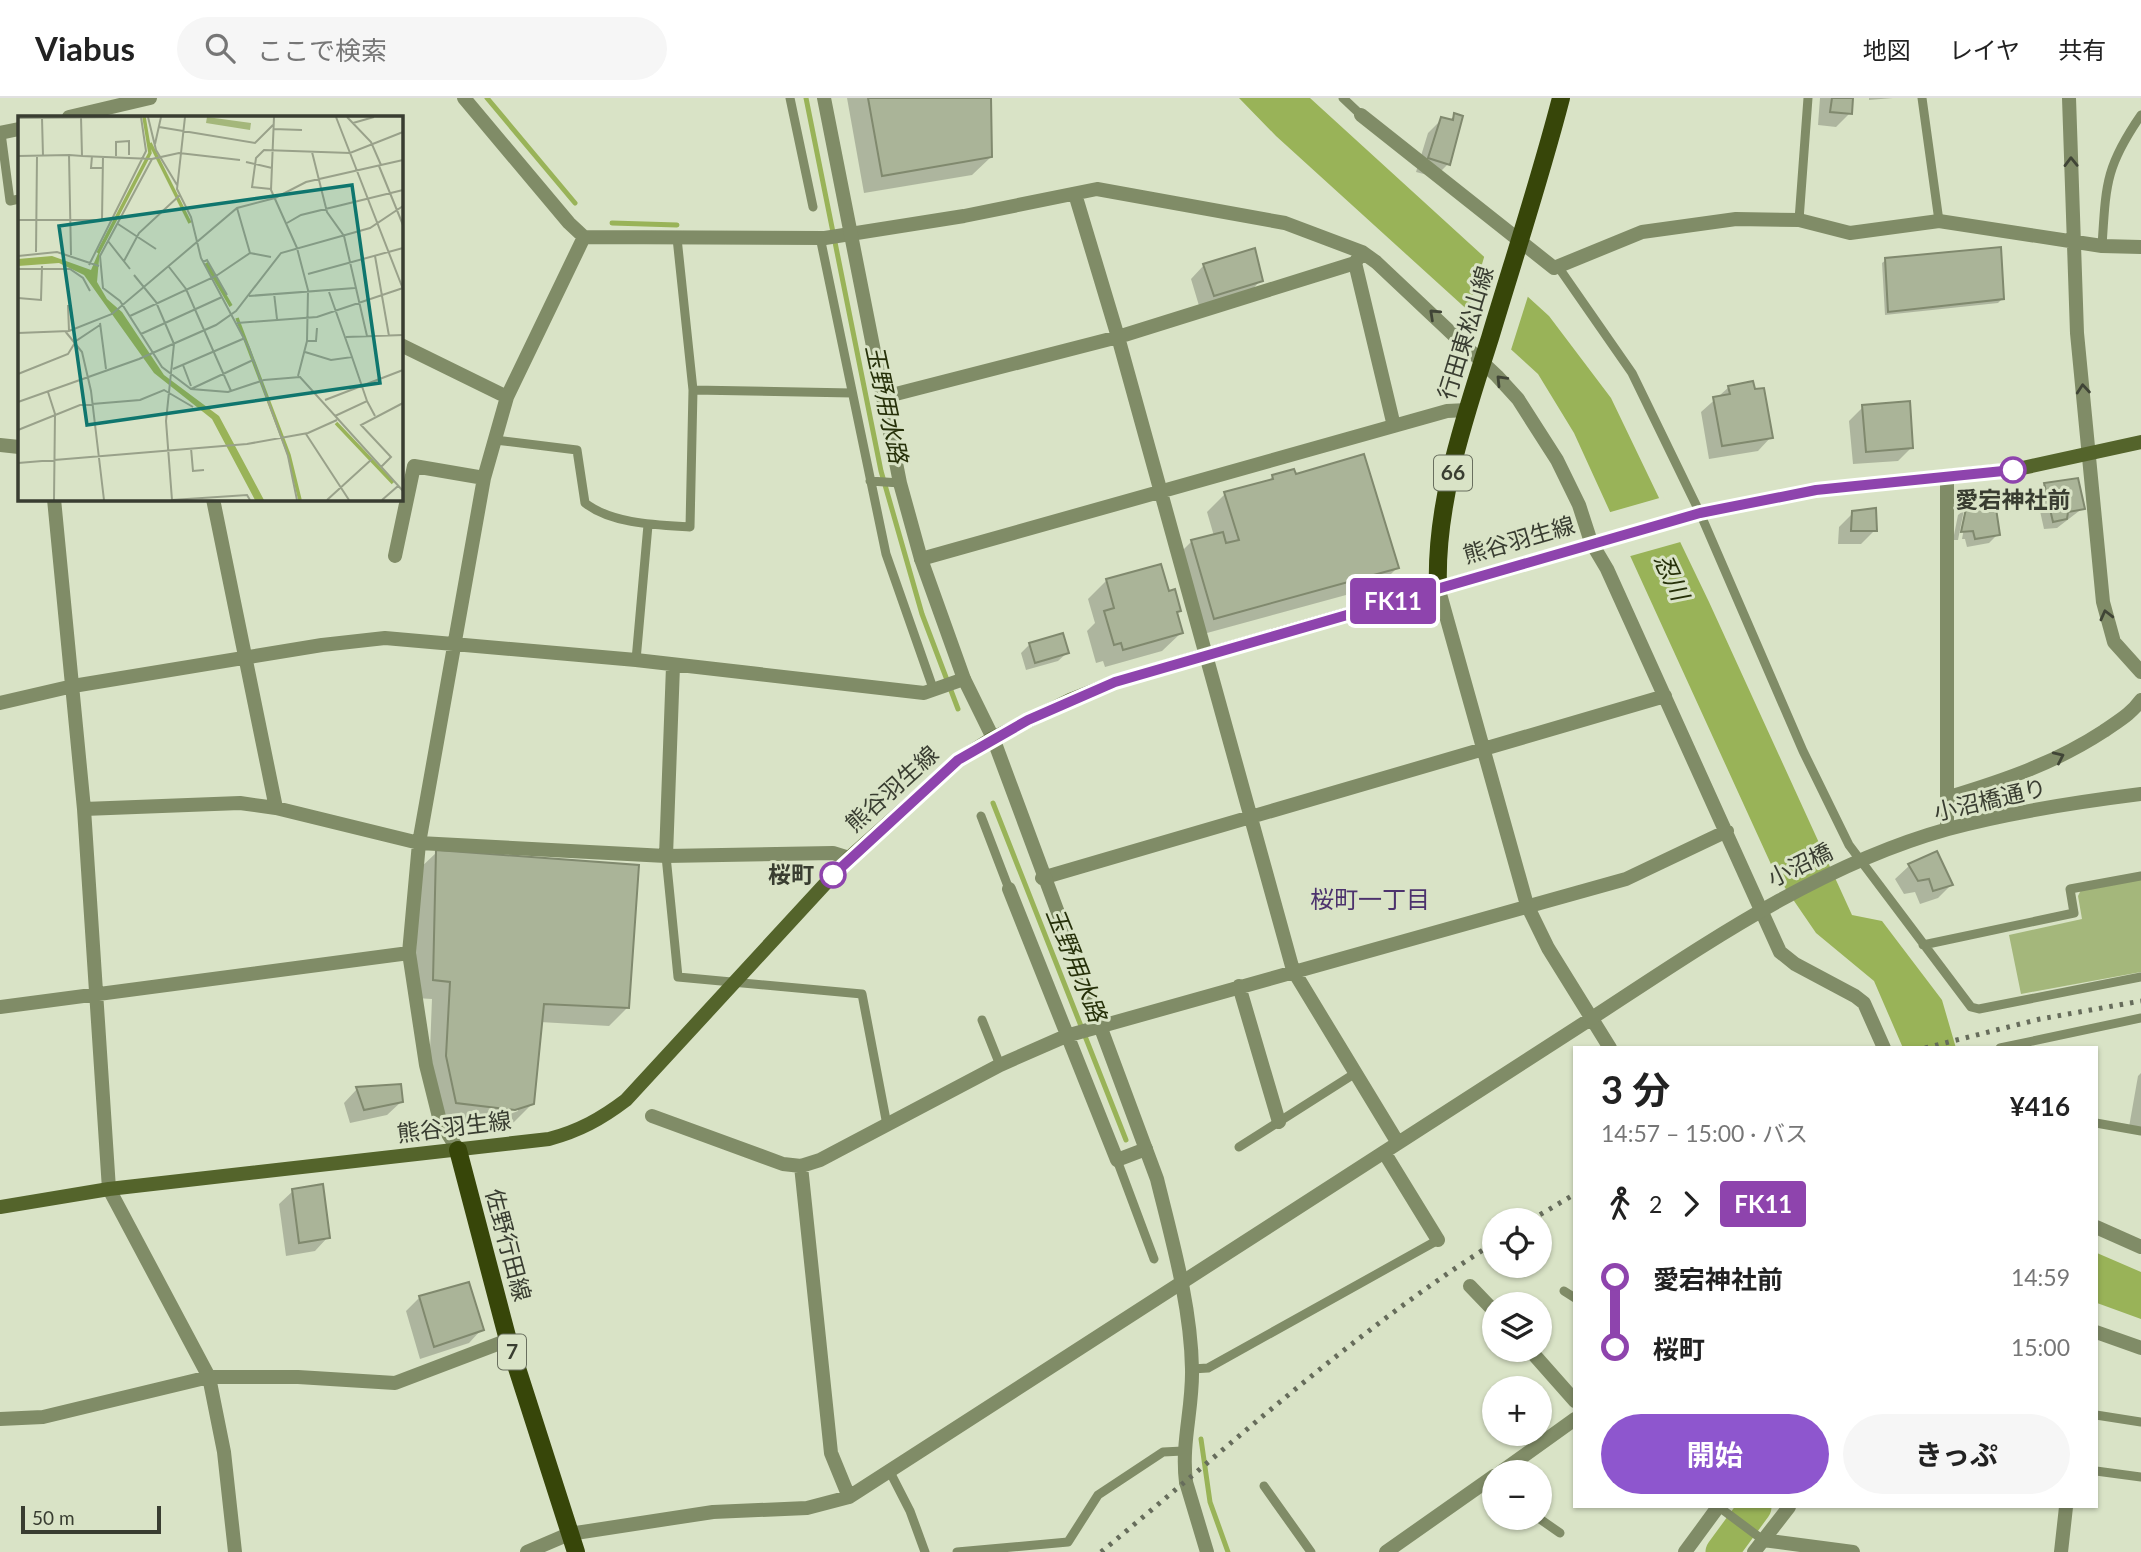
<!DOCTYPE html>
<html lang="ja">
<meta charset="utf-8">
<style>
:root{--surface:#fff;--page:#f6f6f6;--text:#222;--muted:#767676;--line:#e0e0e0;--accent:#8e56ce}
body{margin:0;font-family:Lato,"Noto Sans JP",sans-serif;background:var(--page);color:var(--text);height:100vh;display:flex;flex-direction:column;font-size:26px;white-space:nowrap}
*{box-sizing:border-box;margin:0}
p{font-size:23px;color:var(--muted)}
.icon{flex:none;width:38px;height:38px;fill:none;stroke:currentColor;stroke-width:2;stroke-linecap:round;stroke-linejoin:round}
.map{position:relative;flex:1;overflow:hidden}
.details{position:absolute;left:1573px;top:948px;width:525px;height:462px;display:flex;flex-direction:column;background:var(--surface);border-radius:0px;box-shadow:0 2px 5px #0004}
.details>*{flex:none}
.badge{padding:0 14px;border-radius:5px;font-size:24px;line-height:46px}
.buttons{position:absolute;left:1482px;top:1110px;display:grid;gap:14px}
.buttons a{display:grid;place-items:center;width:70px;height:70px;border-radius:50%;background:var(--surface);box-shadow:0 2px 5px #0004;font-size:35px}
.scale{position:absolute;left:21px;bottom:18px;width:140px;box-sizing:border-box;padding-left:7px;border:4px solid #393d31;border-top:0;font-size:19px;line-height:24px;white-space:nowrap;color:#393d31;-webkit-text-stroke:5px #d9e3c6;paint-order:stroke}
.map>.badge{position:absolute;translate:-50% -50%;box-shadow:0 0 0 4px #fff}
.legs{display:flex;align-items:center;gap:10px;height:77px;padding:0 28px;font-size:23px}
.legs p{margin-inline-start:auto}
.overview{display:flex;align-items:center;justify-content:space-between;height:119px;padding:0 28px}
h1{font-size:38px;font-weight:700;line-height:52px}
.cta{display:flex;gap:14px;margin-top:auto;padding:14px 28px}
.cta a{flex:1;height:80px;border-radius:42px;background:var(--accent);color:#fff;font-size:28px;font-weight:700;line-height:80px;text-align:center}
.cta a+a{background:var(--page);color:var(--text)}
ul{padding:0 28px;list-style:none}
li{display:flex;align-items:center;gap:24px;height:70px;font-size:26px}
li i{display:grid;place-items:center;width:10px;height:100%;margin:0 9px;background:currentColor}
li i::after{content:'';width:18px;height:18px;margin:-9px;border:5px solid;border-radius:50%;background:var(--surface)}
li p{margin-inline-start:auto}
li:first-child i{background:linear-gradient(#0000 50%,currentColor 0)}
li:last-child i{background:linear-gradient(currentColor 50%,#0000 0)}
header{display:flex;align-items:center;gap:42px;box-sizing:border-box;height:98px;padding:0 35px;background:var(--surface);border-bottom:2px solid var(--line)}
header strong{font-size:33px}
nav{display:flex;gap:38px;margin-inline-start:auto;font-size:24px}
.search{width:490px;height:63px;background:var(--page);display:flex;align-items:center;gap:18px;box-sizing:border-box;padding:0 24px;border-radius:38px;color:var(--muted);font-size:26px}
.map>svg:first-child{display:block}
</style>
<header>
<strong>Viabus</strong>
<div class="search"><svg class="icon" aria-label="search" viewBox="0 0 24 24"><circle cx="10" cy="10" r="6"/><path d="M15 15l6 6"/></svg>ここで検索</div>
<nav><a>地図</a><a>レイヤ</a><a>共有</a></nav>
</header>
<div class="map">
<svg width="2141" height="1454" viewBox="0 0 2141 1454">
<rect width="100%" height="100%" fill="#d9e3c6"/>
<!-- green -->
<path fill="#a4b77b" d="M2141 781V874L2021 896 2009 837 2082 821 2078 798 2082 790Z"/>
<!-- water -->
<path fill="#99b358" d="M1239 0H1310L1549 218 1611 300 1709 504 1852 817 1882 823 1942 902 1956 950H1903L1874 883 1816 835 1775 775 1574 335 1538 276 1276 38Z
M2097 1155 2141 1174V1221L2097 1205Z"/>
<!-- pier -->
<path fill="#d9e3c6" d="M1485 156 1529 195 1510 255 1467 217Z
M1663 399 1684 443 1627 459 1607 415Z"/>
<!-- shadow -->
<path fill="#0003" fill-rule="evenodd" d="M847 0H989L991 59 972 77 864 95Z
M1820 0H1851L1850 15 1836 29 1818 27Z
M1869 0H1893L1869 2Z
M1455 17 1448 66 1435 79 1416 74 1428 35 1442 21 1449 23Z
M1886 162 2002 201 1998 205 1885 217 1882 165Z
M1204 167 1261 182 1248 196 1200 211 1191 181Z
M1729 289 1771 339 1758 353 1709 361 1701 314Z
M1863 309 1912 349 1898 363 1853 366 1849 323Z
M1273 378H1294L1397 470 1379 488 1196 538 1173 462 1191 444 1214 438 1207 414 1225 396 1267 385Z
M2045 386 2083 410 2057 430 2044 431 2036 395Z
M1968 408 1998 436 1989 445 1967 449 1965 441H1962Z
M1964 412 1958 442H1953L1958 417Z
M1853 415 1875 432 1861 446H1838L1839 429Z
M1160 468 1167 495 1179 512 1175 516 1181 535 1162 553 1105 569 1103 563 1096 565 1087 533 1095 525 1088 501 1106 483Z
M1030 546 1067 555 1058 563 1026 572 1021 555Z
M437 754 628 909 609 928 540 924 533 1005 514 1024 495 1030 438 1023 429 978 432 901 415 900 418 772ZM518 1009V1013L507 1017 506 1013Z
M1936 755 1951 787 1938 800 1920 806 1915 794 1904 796 1895 781 1909 768Z
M2141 975V1030L2129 1029 2138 978Z
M357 991 401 1004 387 1017 350 1025 344 1005Z
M293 1093 328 1139 315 1153 286 1158 279 1106Z
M468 1187 482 1231 469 1245 420 1261 406 1213 419 1200Z"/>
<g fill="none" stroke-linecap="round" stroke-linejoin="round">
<!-- stream -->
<path stroke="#99b358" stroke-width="5" d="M487 0 575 105
M806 0 881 373 922 516 958 611
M612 125 677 127
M993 705 1126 1042
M1201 1341 1210 1404 1228 1454"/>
<!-- river -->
<path stroke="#99b358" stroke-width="33" d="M1722 1454 1755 1409"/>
</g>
<!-- building -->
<path fill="#aab498" stroke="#80896e" stroke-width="2" d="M868 0H991L992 59 882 78Z
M1832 0H1853L1852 16 1830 14Z
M1454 15 1463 18 1450 67 1428 60 1441 19 1453 22Z
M2001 149 2004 201 1888 214 1885 160Z
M1255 150 1263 183 1214 198 1203 166Z
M1753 283 1755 291 1764 290 1773 340 1722 348 1713 299 1730 296 1728 288Z
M1910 303 1913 350 1866 354 1862 307Z
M1364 356 1399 470 1214 521 1191 442 1223 434 1226 445 1239 442 1224 394 1273 381 1272 377 1294 371 1296 376Z
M2078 380 2085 411 2068 414 2067 421 2053 424 2044 385Z
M1994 397 2000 437 1975 441 1973 433 1961 434 1967 406 1974 400Z
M1876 410 1877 433H1851L1852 413Z
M1161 466 1169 493 1175 491 1181 513 1177 514 1183 535 1123 552 1121 545 1114 547 1104 513 1114 510 1106 481Z
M1063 535 1069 555 1035 565 1029 545Z
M436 752 639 767 629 910 544 906 534 1006 515 1012 456 1005 446 958 450 884 433 882Z
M1937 753 1953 787 1933 793 1929 781 1918 783 1908 766Z
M401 986 403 1004 364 1012 356 989Z
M323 1086 330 1140 299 1145 292 1091Z
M469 1184 484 1232 434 1249 419 1198Z"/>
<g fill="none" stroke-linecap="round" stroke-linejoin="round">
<!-- service -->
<path stroke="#808c67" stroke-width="9" d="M790 0 813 109
M1343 0 1361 17
M1922 0 1939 123
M1 35 10 103 19 101
M1799 122 1808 0
M820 139 886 456 934 593
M2102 148C2106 87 2105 69 2141 17
M1559 170 1632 275 1700 415 1803 653 1849 747 1971 909 1979 911 2141 879
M693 292 852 295
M495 342 577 352 585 405C612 426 657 427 690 429L693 292 677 140
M870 383 900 385
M636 562 648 427
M981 718 1009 791
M666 758 678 879 862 896 887 1027
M1923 847 2074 815 2070 791 2141 778
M982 922 1000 967
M2000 950 2141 920
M2096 1025 2141 1033
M1239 1049 1354 976
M1117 1062 1154 1161
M1564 1193 1575 1200
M1192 1271 1208 1270 1438 1142
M2096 1317 2141 1324
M2096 1373 2141 1379
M890 1374 910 1413 925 1454
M1264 1388 1311 1454
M1719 1409 1763 1442
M1537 1419 1560 1435
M957 1454 1068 1444 1098 1397 1163 1354 1183 1353"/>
<!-- minor -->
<path stroke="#808c67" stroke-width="14" d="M464 0 569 125 584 139 825 140 964 118 1097 91 1285 125 1362 154 1376 164 1497 278 1518 301 1557 362 1579 407 1591 444 1607 471 1780 854 1795 866 1855 898 1864 905 1884 950
M2069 0 2077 235 2103 504 2114 544 2141 574
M1361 17 1554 170 1642 134 1736 121 1799 122 1850 135 1939 123 2102 148 2141 149
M69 19 150 0
M0 35 19 31
M1075 96 1118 239 1293 872 1398 1045
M1355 165 1394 328
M401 247 507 299
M884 299 1118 239 1355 165 1362 154
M0 347 19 349
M54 401 84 711 109 1091 209 1279 224 1354 235 1454
M213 401 276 710
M395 458 414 368 484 380
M921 461 1447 313 1467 312
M1438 489 1527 807 1548 850 1610 950
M0 605 73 588 322 547 385 540 636 562 924 595 964 581
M1949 699C2005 682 2055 665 2104 633 2118 623 2131 616 2141 602
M84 711 240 705 276 710 419 745 666 758 833 755 849 760
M666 758 673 568
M1042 780 1665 598
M1009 791 1117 1062 1146 1051
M1239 888 1279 1024
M0 909 409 855
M652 1018 783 1066 801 1068 820 1062 1000 967 1066 938 1626 781 1727 733
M458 1052 440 1023 426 967 409 855 419 745 484 380 507 299 584 139
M1384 1054 1438 1142
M801 1068 831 1355 849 1399
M2096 1129 2141 1149
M1470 1188 1494 1213
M2096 1234 2141 1250
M1529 1251 1575 1303
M0 1321 43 1319 209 1279H298L395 1285 508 1242
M1501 1374 1575 1321
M1186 1384 1207 1454
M1763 1442 1853 1454
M527 1454 569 1436 713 1414 807 1410 849 1399 1592 920
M1386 1454 1494 1378
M1685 1454 1718 1409
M1754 1454 1789 1409
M2061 1454 2066 1409"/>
<!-- tertiary -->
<path stroke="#808c67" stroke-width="14" d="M824 0 900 385 921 461 964 581 993 640 1157 1081C1172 1142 1191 1208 1192 1271 1193 1310 1181 1345 1186 1384
M1947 731V381
M1592 920C1704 847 1818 767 1948 731 2010 714 2077 704 2141 696"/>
<!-- secondary -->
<path stroke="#54642b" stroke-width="14" d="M0 1109 109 1091 549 1041C579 1033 601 1021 626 1002L849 760 918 698 958 662 993 640 1070 602 1115 584 1206 557 1700 415 1816 392 2018 371 2141 344"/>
<!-- primary -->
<path stroke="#374609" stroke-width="18" d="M1438 489C1435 405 1465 319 1490 240 1514 160 1540 81 1561 0
M458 1052 508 1242 576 1454"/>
<!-- rail -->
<path stroke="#666c5b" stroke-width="5" stroke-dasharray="3.5 7" stroke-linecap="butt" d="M1925 950 2040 921 2141 903
M1531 1122 1575 1096
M1101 1454C1230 1348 1353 1234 1494 1145"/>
</g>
<!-- one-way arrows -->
<defs><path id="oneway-chevron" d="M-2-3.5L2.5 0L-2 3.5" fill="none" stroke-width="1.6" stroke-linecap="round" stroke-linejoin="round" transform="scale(1.75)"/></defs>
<g stroke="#404536">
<use href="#oneway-chevron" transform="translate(2071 64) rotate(-91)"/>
<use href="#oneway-chevron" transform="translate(1434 216) rotate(-137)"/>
<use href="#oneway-chevron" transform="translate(1501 282) rotate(-134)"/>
<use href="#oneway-chevron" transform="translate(2083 291) rotate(-95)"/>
<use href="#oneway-chevron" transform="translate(2106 517) rotate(-104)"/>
<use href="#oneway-chevron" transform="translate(2059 659) rotate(-25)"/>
</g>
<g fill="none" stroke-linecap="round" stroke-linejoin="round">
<defs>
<path id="line-1" d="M833 777 958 662 1028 622 1115 584 1700 415 1816 392 2013 372"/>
</defs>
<!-- line-1 casing -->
<use href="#line-1" stroke="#fff" stroke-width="16"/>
<!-- line-1 -->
<use href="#line-1" stroke="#8e44ad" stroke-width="10"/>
</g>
<!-- markers -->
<g fill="#fff" stroke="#8e44ad" stroke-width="3.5">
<circle cx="2013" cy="372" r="12"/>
<circle cx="833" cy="777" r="12"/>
</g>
<g text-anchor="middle" stroke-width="6" stroke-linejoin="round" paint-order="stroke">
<!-- shield labels -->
<g fill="#d9e3c6" stroke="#696f5e" stroke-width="2">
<rect x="1434" y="357.5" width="38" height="35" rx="5"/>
<rect x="498" y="1236.5" width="28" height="35" rx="5"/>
</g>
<g font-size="21" font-weight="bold" fill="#393d31">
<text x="1453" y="382">66</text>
<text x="512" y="1261">7</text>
</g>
<!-- street labels -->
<g font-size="23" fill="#393d31" stroke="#d9e3c6">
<text transform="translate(1466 235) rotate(-73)" y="8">行田東松山線</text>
<text transform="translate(1519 442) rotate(-16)" y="8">熊谷羽生線</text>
<text transform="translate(892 691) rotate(-42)" y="8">熊谷羽生線</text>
<text transform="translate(1990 702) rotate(-13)" y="8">小沼橋通り</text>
<text transform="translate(1800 767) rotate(-26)" y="8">小沼橋</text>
<text transform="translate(454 1029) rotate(-7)" y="8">熊谷羽生線</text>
<text transform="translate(508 1147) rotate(75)" y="8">佐野行田線</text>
</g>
<!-- stop labels -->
<g font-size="23" font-weight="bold" fill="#393d31" stroke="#d9e3c6">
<text x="2013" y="410">愛宕神社前</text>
<text x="814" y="785" text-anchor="end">桜町</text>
</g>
<!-- water labels -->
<g font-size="24" font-style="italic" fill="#263009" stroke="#d9e3c6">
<text transform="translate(886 306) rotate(78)" y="8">玉野用水路</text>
<text transform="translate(1671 479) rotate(65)" y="8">忍川</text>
<text transform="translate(1076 867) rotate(68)" y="8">玉野用水路</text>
</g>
<!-- neighbourhood labels -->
<g font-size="24" fill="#4c326d" stroke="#d9e3c6">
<text x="1370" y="810">桜町一丁目</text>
</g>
</g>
<!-- overview -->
<g transform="translate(18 18)">
<rect width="385" height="385" fill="#d9e3c6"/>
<path d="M189 1 233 7 232 14 188 7Z" fill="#a4b77b"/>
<path d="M82 133 79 166 89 183 104 196 146 259 201 300 246 384H237L194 303 136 257 66 159 41 147 0 150V143L34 140 73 154Z" fill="#99b358"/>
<path fill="none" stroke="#99b358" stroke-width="3.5" d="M132 27 172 107M80 137 132 37 126 1M188 147 213 190M219 202 271 339 282 384M318 307 375 367"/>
<path fill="none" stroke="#99a18a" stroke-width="2" d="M130 1 138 34 159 69M167 1 159 73 173 101 183 142 231 232 270 340 279 384M256 1 253 74 279 132M318 1 385 173M329 1 353 26 363 49M0 2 123 1M24 2 25 40M335 7 356 1M141 11 237 27 255 9M255 13 284 14M137 28 143 1M294 36 309 96 326 120 349 220M51 39 64 40 63 1M0 40 51 39 53 139M64 40 134 43M74 40 73 52H85M98 40V26L111 25V39M222 44 161 37 134 43 82 140 85 172 102 185 144 251 173 273 210 276 246 264 282 261 385 375M228 46 254 52M361 50 385 109M253 73 234 71 238 42 246 34 332 37 385 16M219 92 232 137M0 104H92M84 104 85 40M269 107 283 99 385 74M100 108 138 133M90 125 112 153M279 132 290 174 289 225 280 260M18 136 19 40M0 140 39 136 81 150M357 140 371 220M106 145 121 117 162 79M185 146 189 144 209 179M71 149 128 35 123 1M151 151 168 173 213 275M0 153H52L65 162 72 175M290 158 385 132M116 159 138 186 156 228M311 176 334 241M256 177 259 203M231 180 337 172M0 182 23 184 24 150M50 189 51 215M112 200 198 160 232 137 253 141M82 207 88 253M219 207 299 201 385 172M47 215 64 236 73 275 86 384M0 217 51 215 94 198 219 92 257 82 288 66 385 44M123 218 204 181M328 221 385 219M289 225H298L299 212M287 236 313 244 334 241 349 285M165 249 173 270M155 253 227 222M0 258 50 238 58 225 82 209M173 273 235 244M30 276 37 298 36 384M307 284 385 254M0 286 121 243 198 209 218 195 263 137 352 112 385 90M317 300 349 285 357 300M0 314 62 289 122 284 146 274 175 291M288 318 331 384M173 332 175 355 186 354M0 347 229 328 290 317 319 304M363 351 373 341 343 309 385 287M154 384 229 379 232 384M154 384 148 305 156 228M309 384 354 343M364 384 380 370"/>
<path fill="#0f766e" fill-opacity="0.15" stroke="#0f766e" stroke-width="3.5" d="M334 69 362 267 69 309 41 110Z"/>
<rect width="385" height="385" fill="none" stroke="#393d31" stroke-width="3.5"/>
</g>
</svg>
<div class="buttons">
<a><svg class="icon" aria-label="locate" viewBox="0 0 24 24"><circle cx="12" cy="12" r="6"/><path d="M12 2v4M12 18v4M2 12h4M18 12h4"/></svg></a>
<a><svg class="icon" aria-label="layers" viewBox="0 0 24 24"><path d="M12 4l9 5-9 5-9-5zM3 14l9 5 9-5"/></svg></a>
<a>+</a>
<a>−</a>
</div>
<div class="scale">50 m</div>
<b class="badge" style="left:1393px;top:503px;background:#8e44ad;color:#fff">FK11</b>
<section class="details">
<div class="overview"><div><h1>3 分</h1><p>14:57 – 15:00 · バス</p></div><b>¥416</b></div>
<div class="legs"><svg class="icon" aria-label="walk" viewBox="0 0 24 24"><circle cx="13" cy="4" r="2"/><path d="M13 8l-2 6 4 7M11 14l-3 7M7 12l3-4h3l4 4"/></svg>2<svg class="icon" aria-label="forward" viewBox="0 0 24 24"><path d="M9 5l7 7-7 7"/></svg><b class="badge" style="background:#8e44ad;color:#fff">FK11</b></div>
<ul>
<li><i style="color:#8e44ad"></i><b>愛宕神社前</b><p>14:59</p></li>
<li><i style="color:#8e44ad"></i><b>桜町</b><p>15:00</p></li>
</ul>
<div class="cta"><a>開始</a><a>きっぷ</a></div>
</section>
</div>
